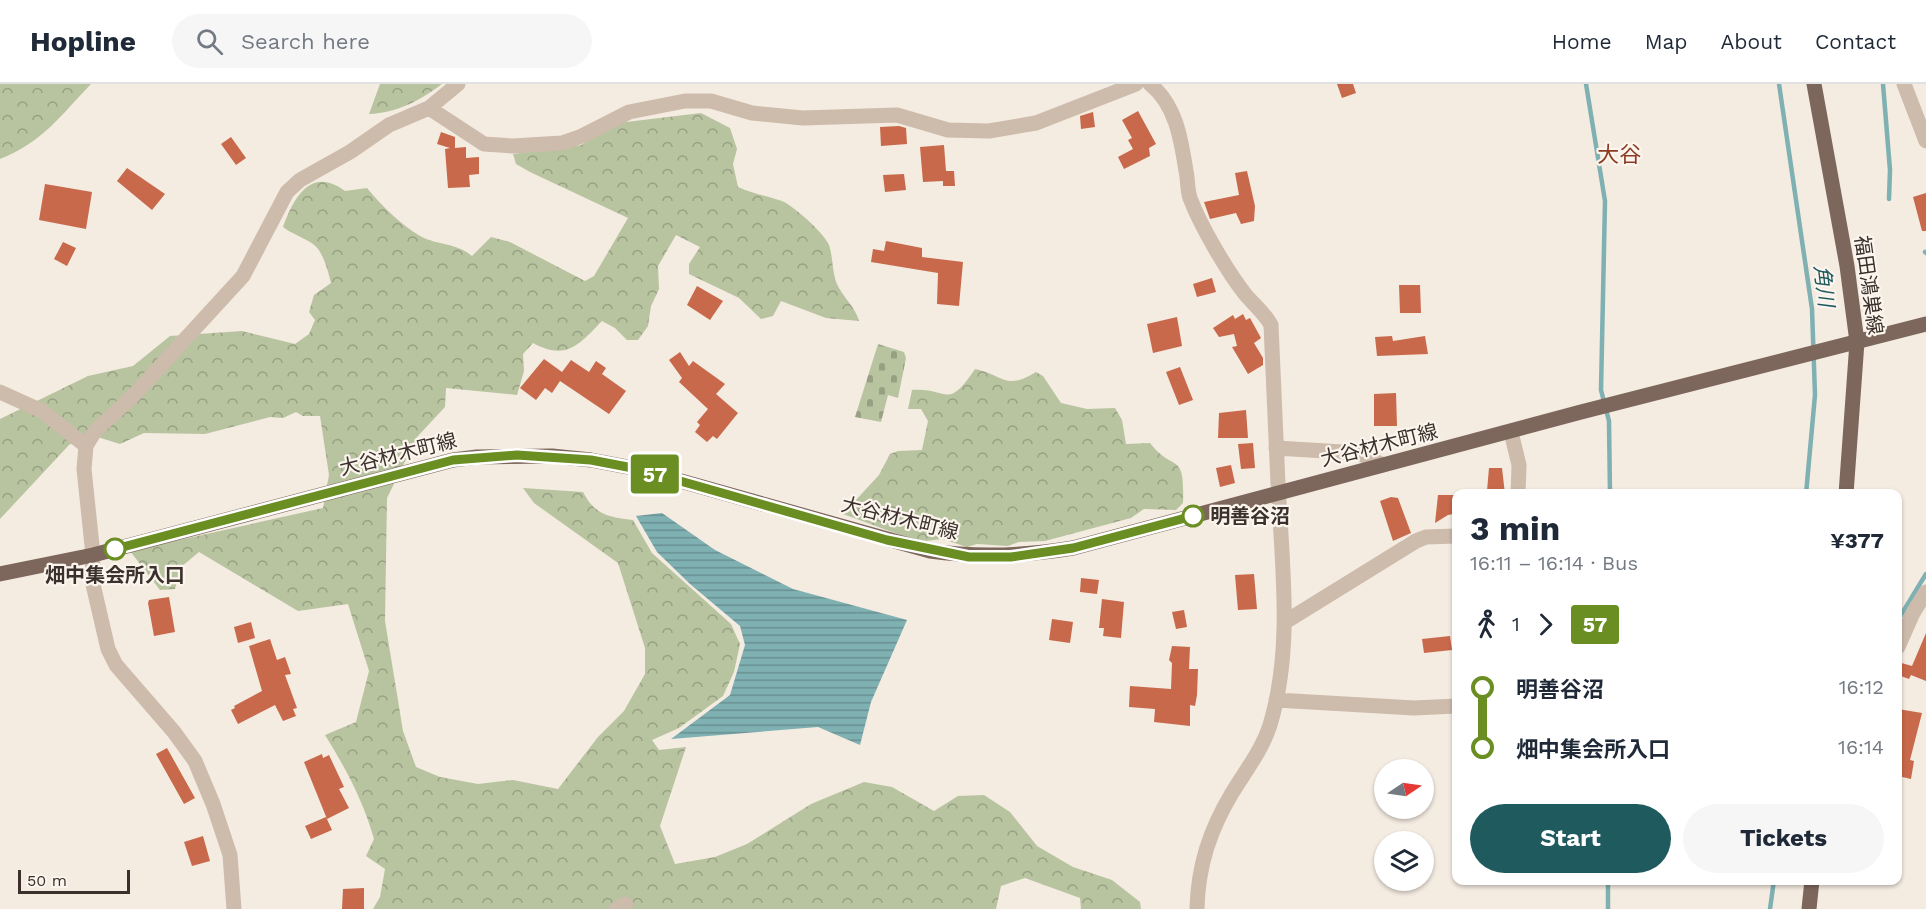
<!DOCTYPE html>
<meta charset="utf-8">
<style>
:root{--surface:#fff;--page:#f6f6f7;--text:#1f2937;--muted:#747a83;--line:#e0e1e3;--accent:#1f5a5e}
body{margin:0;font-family:"Work Sans","Noto Sans JP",sans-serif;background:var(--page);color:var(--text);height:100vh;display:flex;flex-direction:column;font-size:22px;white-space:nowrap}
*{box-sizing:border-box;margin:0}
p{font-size:20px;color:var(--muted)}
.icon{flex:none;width:33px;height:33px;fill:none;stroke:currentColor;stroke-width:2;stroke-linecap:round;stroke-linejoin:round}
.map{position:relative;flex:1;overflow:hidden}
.details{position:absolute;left:1452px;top:405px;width:450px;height:396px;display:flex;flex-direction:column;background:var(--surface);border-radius:12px;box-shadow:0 2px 4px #0004}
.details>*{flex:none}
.badge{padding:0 12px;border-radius:4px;font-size:21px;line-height:39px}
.needle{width:39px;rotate:77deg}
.buttons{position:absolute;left:1374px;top:675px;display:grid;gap:12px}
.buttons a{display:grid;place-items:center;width:60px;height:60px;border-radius:50%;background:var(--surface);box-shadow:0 2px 4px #0004;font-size:30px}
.scale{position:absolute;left:18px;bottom:15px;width:112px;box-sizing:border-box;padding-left:6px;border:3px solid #3b302b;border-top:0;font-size:16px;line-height:21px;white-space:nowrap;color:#3b302b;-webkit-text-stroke:4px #fbf5ee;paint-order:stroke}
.map>.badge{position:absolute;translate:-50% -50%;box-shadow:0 0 0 3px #fff}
.legs{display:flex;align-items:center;gap:9px;height:66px;padding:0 18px;font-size:20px}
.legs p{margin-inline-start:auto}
.overview{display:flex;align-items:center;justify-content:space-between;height:102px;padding:0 18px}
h1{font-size:33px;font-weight:700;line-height:45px}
.button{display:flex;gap:12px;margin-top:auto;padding:12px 18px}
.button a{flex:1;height:69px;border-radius:36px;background:var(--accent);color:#fff;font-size:24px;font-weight:700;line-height:69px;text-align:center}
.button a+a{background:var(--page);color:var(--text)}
ul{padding:0 18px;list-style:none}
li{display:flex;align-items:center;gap:21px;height:60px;font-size:22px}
li i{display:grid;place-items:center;width:9px;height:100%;margin:0 8px;background:currentColor}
li i::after{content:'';width:15px;height:15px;margin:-8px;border:4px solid;border-radius:50%;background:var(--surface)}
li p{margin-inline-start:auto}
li:first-child i{background:linear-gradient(#0000 50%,currentColor 0)}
li:last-child i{background:linear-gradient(currentColor 50%,#0000 0)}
header{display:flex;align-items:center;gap:36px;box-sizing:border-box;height:84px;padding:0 30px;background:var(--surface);border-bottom:2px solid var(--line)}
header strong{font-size:28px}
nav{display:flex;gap:33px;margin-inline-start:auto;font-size:21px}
.search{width:420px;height:54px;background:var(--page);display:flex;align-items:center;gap:15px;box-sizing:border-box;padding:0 21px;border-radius:33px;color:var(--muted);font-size:22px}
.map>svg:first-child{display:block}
</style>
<header>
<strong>Hopline</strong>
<div class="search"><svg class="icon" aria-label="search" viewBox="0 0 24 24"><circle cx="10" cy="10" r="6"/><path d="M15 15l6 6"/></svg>Search here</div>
<nav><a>Home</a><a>Map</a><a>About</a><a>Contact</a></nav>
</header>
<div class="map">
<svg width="1926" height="825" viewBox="0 0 1926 825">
<defs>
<pattern id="forest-crowns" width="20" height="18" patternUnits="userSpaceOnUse" patternTransform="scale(1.5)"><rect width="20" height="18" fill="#b8c4a0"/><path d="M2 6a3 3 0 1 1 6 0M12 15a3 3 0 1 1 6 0" fill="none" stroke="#97a083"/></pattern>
<pattern id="cemetery-stones" width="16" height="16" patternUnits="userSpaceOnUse" patternTransform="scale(1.5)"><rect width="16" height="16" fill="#b8c4a0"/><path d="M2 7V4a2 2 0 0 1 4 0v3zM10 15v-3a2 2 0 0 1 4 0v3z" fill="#97a083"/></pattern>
<pattern id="water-rules" width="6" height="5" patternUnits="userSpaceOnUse" patternTransform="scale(1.5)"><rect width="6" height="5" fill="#7fb0b2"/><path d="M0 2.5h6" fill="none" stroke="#699091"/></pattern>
</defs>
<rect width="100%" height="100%" fill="#f4ebe1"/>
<!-- forest -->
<path fill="url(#forest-crowns)" d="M0 0H91C60 32 43 58 0 75Z
M380 0H442C419 17 397 29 369 30Z
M701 29 730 44 737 65 733 80 738 103C753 110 768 112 782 117 795 123 824 149 829 161 833 173 832 186 836 198 842 213 855 222 859 237L826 234 781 217 773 232 761 235 739 214 689 190V180L700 163 676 151 658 182 659 205 651 222 648 242 638 256H627L615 244 602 237C579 261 566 277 533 259L523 270 524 287 517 311 446 304 445 323 417 353 387 414 385 537 403 647 416 683 440 693 478 700 513 696 558 705 598 653 624 627 645 590V564L618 479 534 419 523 404 583 408C595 431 608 433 633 436L652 469 731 540 740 560 734 588 723 612 679 644 652 656 659 666 686 663 660 742 675 780 715 773 747 760 811 720 864 698 892 703 934 727 958 712 984 711 1010 728 1037 762 1073 783 1112 796 1140 818 1141 825H1081L1080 814 1025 794 1001 802 996 825H373L380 813 385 785 366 772 374 755C363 716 346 685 325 651L356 638 369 587 348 520 298 527 199 468 181 483 175 505 160 506 130 467 323 424 329 391 320 332H303L296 328 283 334 270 333 205 350 144 349 120 360 88 350 69 361 0 435V335L88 292 133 282 170 252 242 247 295 260 309 250 315 236 309 228 314 211 331 199C328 187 323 167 313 160 303 153 292 150 283 143 294 113 311 82 345 107L367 104C382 122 400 140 420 152 439 162 455 158 472 172L491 153 510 158 585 197 594 192 628 134 530 88 516 80 513 70 581 61 618 39Z
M975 285C1004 291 1005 307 1036 288L1043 292 1061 319 1087 325 1115 324 1122 336 1126 360 1150 359C1174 390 1185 365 1183 419L1176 426 1144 425 1131 434 1045 457 1019 458 1008 462 977 460 967 463 942 455 926 457 911 455 843 430 879 391 890 370 898 367 922 366 928 337 921 325H908L912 306C949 303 946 328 975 285Z"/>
<!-- cemetery -->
<path fill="url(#cemetery-stones)" d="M878 260 904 268 906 274 898 314 888 311 881 338 855 333Z"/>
<!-- water -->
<path fill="url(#water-rules)" d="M662 429 715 466 793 505 907 536 871 618 860 661 818 643 671 655 730 611 745 561 740 542 690 500 657 468 636 432Z"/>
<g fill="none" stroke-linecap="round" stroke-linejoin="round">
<!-- stream -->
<path stroke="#7fb0b2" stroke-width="4.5" d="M1586 0 1605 117 1601 306 1609 337 1610 410
M1779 0 1812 225 1815 311 1806 410
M1883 0 1890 86 1889 115
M1925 168 1926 169
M1898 536 1926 490
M1608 825V796
M1770 825 1774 796"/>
</g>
<!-- building -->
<path fill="#c8694b" d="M1337 0H1353L1356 9 1342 14Z
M1138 27 1156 60 1149 64 1150 72 1124 85 1118 73 1133 65 1128 56 1132 54 1122 36Z
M1093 28 1095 43 1081 45 1080 32Z
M899 42 906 44 907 60 881 62 880 43Z
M441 48 455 53V64L466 63V74L479 73V90L469 91 470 103 448 104 445 65 450 64 437 60Z
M231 53 246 74 236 81 221 60Z
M944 61 946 87H954L955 102H943V97L923 98 920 63Z
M127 84 165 110 152 126 117 97Z
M1247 87 1255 122 1254 137 1241 140 1236 129 1210 135 1204 118 1239 111 1235 89Z
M904 90 906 106 885 108 883 91Z
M45 100 92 108 86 145 39 136Z
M1926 109V147H1922L1913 113Z
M886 157 922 164V173L963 178 959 222 937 220 938 189 871 178 873 165 884 167Z
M63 158 76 164 67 182 54 175Z
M1212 194 1216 208 1197 213 1193 200Z
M1399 201H1420L1421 229H1400Z
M697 202 723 217 710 236 687 221Z
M1243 230 1246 236 1250 234 1261 254 1254 259 1263 274V281L1248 290 1232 263 1237 262 1234 250 1219 253 1213 244 1233 231 1235 235Z
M1177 233 1182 262 1153 269 1147 240Z
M1392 252 1393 257 1425 252 1428 270 1377 272 1375 253Z
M680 268 689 282 693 277 725 300 716 310 738 329 717 355 713 352 707 358 695 348 700 341 697 338 708 325 679 298 682 294 669 276Z
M544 275 562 288 571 276 589 288 596 277 606 284 602 290 626 307 609 330 560 297 552 309 545 304 536 316 520 304Z
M1180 283 1193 316 1179 321 1166 288Z
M1396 309 1397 342H1374V310Z
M1246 326 1248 354H1218L1219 329Z
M1253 359 1255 384 1241 385 1238 360Z
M1231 381 1235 399 1220 403 1216 384Z
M1489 384H1502L1505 410 1487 407Z
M1438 411H1454L1453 430 1448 431 1435 439Z
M1391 413 1398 414 1411 449 1393 457 1380 417Z
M1254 490 1257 525 1238 526 1235 491Z
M1081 494 1099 496 1097 510 1080 508Z
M169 513 175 548 154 552 148 519 149 516Z
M1102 515 1124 518 1121 554 1103 552 1104 544H1099Z
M1184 526 1187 543 1176 545 1172 528Z
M1052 535 1073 538 1070 559 1049 556Z
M251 538 255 554 238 559 234 543Z
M1926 549V597L1911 591 1909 595 1898 591V578L1912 582Z
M1450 552 1452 566 1424 569 1422 555Z
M270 555 277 576 285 573 291 590 285 591 297 624 293 625 296 632 283 637 275 621 238 640 231 626 235 624 234 622 262 607 249 562Z
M1172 562 1190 563 1189 585H1198L1197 611 1195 622 1190 621V642L1154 638 1155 625 1129 623 1130 602 1171 605 1172 579 1169 576Z
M1898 625 1922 629 1910 676 1914 677 1911 695 1898 692Z
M167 664 195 714 184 720 156 670Z
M322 670 323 674 329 671 344 703 339 705 349 724 327 735 304 678Z
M326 733 332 746 311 755 305 742Z
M203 752 210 777 192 782 184 758Z
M364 804V825H342L343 805Z"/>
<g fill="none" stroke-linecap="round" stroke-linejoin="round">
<!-- minor -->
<path stroke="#cdbbac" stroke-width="15" d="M1150 0C1176 21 1181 55 1186 87 1188 95 1187 105 1190 114 1200 141 1227 187 1245 210 1254 221 1264 228 1271 241L1278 400
M1904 0 1926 57
M429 24 484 60 513 62 562 59 582 52 629 28 685 17H711L752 29 803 34 897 31 948 46 989 47 1036 39 1136 0
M0 308 42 327 86 362
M1511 348 1519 381 1518 410
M1276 364 1359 369 1383 381
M1285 538 1416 457 1426 453 1456 452
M1898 563 1913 529 1926 508
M1276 616 1414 624 1456 622
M234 825 230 771 213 720 195 677 174 648 116 581 108 565 92 496 93 471 84 385 86 362 95 347 133 312 243 192 287 108 300 96 350 68 389 41 429 24 458 0
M616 825 626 820
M1197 825C1198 781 1210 746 1232 709 1246 686 1262 666 1270 641 1292 568 1283 492 1279 417"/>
<!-- major -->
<path stroke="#7d675c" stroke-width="15" d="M1814 0 1847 182 1857 258 1846 410
M0 490 93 471 453 376 477 373 552 372 591 376 638 385 930 467C980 474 1024 472 1073 464L1581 328 1926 240
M1809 825 1812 796"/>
</g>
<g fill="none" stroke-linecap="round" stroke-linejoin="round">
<defs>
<path id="line-1" d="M115 465 453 376 517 371 591 376 638 385 887 456 969 473H1011L1073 464 1193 432"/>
</defs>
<!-- line-1 casing -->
<use href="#line-1" stroke="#fff" stroke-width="14"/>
<!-- line-1 -->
<use href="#line-1" stroke="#6b8e23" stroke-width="9"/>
</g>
<!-- markers -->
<g fill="#fff" stroke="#6b8e23" stroke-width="3">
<circle cx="1193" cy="432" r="10"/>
<circle cx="115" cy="465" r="10"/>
</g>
<g text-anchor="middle" stroke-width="4.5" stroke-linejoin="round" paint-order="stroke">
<!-- street labels -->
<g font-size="20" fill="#3b302b" stroke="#fbf5ee">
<text transform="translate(1869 201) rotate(82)" y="7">福田鴻巣線</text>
<text transform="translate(1379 361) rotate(-14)" y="7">大谷材木町線</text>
<text transform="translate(398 370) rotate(-14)" y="7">大谷材木町線</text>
<text transform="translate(900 434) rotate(14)" y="7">大谷材木町線</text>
</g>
<!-- stop labels -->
<g font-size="20" font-weight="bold" fill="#3b302b" stroke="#fbf5ee" text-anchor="start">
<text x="1210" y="439">明善谷沼</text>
<text x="115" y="498" text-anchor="middle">畑中集会所入口</text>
</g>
<!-- water labels -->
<g font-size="21" font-style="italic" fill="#1f5a5e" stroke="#fbf5ee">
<text transform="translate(1824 202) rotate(83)" y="7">角川</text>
</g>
<!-- quarter labels -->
<g font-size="22" fill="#8c3b22" stroke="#fbf5ee">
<text x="1619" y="78">大谷</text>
</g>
</g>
</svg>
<div class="buttons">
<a><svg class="needle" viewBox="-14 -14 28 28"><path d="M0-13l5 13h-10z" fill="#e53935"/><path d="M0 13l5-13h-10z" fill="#747a83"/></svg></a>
<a><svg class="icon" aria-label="layers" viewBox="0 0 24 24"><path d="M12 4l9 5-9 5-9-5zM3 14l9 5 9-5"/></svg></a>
</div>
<div class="scale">50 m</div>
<b class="badge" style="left:655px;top:390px;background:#6b8e23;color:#fff">57</b>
<section class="details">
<div class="overview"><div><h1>3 min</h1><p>16:11 – 16:14 · Bus</p></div><b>¥377</b></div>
<div class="legs"><svg class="icon" aria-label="walk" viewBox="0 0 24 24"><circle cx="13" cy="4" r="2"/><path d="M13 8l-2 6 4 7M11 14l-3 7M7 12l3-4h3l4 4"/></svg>1<svg class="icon" aria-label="forward" viewBox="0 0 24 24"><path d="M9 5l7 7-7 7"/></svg><b class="badge" style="background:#6b8e23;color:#fff">57</b></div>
<ul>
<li><i style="color:#6b8e23"></i><b>明善谷沼</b><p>16:12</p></li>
<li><i style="color:#6b8e23"></i><b>畑中集会所入口</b><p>16:14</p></li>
</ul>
<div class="button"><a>Start</a><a>Tickets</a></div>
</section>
</div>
